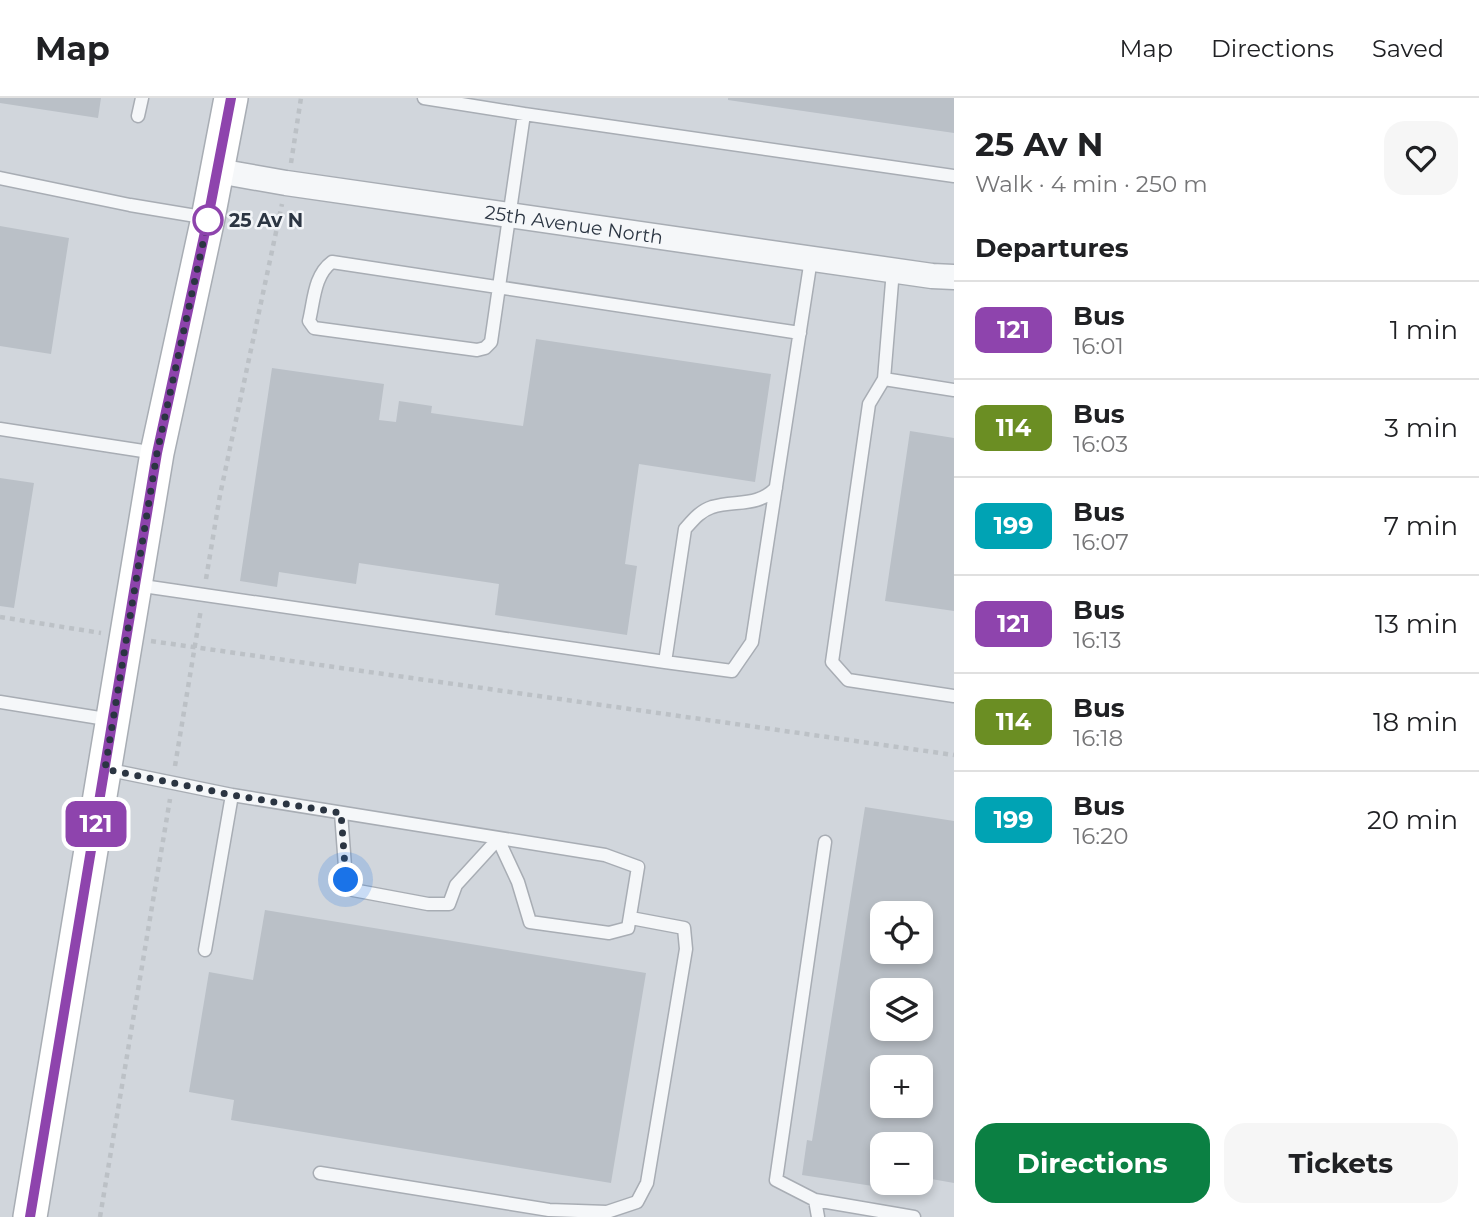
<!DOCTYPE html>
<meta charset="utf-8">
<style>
:root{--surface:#fff;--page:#f6f6f6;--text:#202124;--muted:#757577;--line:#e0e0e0;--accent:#0b8043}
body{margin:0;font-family:Montserrat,sans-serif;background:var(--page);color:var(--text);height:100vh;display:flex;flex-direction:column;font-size:26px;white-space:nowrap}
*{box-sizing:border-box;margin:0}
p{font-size:23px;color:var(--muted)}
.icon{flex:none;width:38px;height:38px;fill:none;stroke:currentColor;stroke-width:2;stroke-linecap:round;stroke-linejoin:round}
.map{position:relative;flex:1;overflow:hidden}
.drawer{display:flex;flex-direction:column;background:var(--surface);width:525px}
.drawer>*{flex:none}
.badge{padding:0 14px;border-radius:10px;font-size:24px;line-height:46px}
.fabs{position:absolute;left:870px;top:803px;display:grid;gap:14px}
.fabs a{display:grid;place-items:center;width:63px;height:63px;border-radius:14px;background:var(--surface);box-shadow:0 4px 10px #0003;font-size:35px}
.you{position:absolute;width:35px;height:35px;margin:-18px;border:5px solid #fff;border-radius:50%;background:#1a73e8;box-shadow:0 0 0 10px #1a73e833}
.map>.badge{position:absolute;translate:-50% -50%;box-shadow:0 0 0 4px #fff}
h2{padding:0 21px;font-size:26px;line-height:63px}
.round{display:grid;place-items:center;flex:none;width:74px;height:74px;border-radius:21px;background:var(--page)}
.headline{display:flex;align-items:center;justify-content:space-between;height:119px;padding:0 21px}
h1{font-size:33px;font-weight:700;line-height:52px}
.action{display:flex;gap:14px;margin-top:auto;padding:14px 21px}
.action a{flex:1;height:80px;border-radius:21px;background:var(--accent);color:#fff;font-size:28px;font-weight:700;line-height:80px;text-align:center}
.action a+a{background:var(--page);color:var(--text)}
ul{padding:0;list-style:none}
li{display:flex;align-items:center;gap:21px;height:98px;padding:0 21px;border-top:2px solid var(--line)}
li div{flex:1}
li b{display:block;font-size:26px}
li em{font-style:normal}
li .badge{min-width:77px;font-weight:700;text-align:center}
header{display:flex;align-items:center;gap:42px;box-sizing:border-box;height:98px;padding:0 35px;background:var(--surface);border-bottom:2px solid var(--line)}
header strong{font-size:33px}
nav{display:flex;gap:38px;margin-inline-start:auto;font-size:24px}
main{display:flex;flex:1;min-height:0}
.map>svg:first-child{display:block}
</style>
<header>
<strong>Map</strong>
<nav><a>Map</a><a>Directions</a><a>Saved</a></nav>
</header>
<main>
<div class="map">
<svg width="954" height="1119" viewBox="0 0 954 1119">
<rect width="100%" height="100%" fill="#e3e6ea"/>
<!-- built -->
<path fill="#d1d6dc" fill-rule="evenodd" d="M0 0H954V1119H0ZM882 816H920V854H882ZM882 892H920V931H882ZM882 970H920V1008H882ZM882 1046H920V1085H882Z"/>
<!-- building -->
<path fill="#bac0c7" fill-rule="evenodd" d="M0 0H101L98 20 0 5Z
M728 0H954V35L728 2Z
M0 128 69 140 51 256 0 248Z
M536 241 771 276 755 384 639 366 625 466 637 468 627 537 495 517 499 486 359 465 356 486 279 474 277 489 240 483 272 270 384 286 379 322 396 324 399 303 432 308 431 315 523 328Z
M910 333 954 340V513L885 503Z
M0 380 34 385 14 510 0 508Z
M865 709 954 723V1085L920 1079V1046H882V1073L879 1089 802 1077 807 1042 812 1043ZM882 816H920V854H882ZM882 892H920V931H882ZM882 970H920V1008H882Z
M265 812 646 875 611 1085 231 1022 234 1002 189 994 209 874 253 882Z"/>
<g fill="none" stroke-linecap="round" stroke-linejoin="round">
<defs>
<path id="lane" d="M424 0 524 16 491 244 485 250 477 252 314 230 309 223C314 203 314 177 332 164L800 235
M524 16 954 78
M138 18 142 0
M0 80 130 107 208 120
M893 172 884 281 954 292
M884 281 869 306 832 564 848 582 954 598
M0 331 156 355
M136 487 665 564 685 431C693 422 700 413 712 409 735 402 758 409 776 390
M665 564 732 573 752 544 811 161
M0 604 112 622
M105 671 232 697 605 757 638 769 628 830 609 835 530 824 518 784 498 741 456 787 449 806H428L353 792 346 782 341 715
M205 852 232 697
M320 1075 549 1112 607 1114 637 1104 647 1085 686 851 684 830 631 820
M815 1102 914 1119
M818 1119 815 1102 776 1082 825 744"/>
<g id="street">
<path id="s1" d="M218 73 286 85 932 178 954 179"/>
</g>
<path id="secondary" d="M30 1119 157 355 208 120 231 0"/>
</defs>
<!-- lane casing -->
<use href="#lane" stroke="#a8adb4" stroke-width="15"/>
<!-- street casing -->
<use href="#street" stroke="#a8adb4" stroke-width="27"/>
<!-- secondary casing -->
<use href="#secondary" stroke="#a8adb4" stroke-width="36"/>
<!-- path -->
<path stroke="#bcc1c6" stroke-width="4.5" stroke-dasharray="5 5" stroke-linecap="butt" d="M291 65 301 0
M206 481 220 397 282 106
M0 519 101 535
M151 543 954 657
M175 668 201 511
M100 1119 170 701"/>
<!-- lane -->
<use href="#lane" stroke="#f5f7f9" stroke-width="12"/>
<!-- street -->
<use href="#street" stroke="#f5f7f9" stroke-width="24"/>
<!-- secondary -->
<use href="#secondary" stroke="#fff" stroke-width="33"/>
</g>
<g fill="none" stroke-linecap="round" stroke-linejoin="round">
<defs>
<path id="line" d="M30 1119 157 355 208 120 231 0"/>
</defs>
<!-- line casing -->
<use href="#line" stroke="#fff" stroke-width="16"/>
<!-- line -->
<use href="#line" stroke="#8e44ad" stroke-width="10"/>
<!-- walk -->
<path stroke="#2b3542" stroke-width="7" stroke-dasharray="0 12.6" d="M208 122 157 355 105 671 232 697 341 715 346 782"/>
</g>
<!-- markers -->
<circle fill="#fff" stroke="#8e44ad" stroke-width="3.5" cx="208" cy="122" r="14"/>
<g text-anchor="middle" stroke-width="5" stroke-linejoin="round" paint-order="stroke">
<!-- stop labels -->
<g font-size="19" font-weight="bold" fill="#2b3542" stroke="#f2f5f8" text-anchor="start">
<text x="229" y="129">25 Av N</text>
</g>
<!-- street labels -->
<g font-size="19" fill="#2b3542" stroke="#f2f5f8">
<text dy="7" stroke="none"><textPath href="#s1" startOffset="360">25th Avenue North</textPath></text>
</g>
</g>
</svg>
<div class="fabs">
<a><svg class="icon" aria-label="locate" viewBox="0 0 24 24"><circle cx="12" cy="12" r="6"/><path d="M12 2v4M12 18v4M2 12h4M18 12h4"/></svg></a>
<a><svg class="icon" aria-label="layers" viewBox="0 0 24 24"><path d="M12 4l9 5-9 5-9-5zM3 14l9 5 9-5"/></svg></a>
<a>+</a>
<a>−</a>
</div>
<div class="you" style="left:346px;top:782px"></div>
<b class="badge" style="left:96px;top:726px;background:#8e44ad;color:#fff">121</b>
</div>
<section class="drawer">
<div class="headline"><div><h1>25 Av N</h1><p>Walk · 4 min · 250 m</p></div><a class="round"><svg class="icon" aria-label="heart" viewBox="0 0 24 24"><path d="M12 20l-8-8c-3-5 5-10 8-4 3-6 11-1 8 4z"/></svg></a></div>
<h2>Departures</h2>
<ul>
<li><span class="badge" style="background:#8e44ad;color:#fff">121</span><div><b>Bus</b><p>16:01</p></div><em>1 min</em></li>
<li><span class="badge" style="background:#6b8e23;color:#fff">114</span><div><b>Bus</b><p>16:03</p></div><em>3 min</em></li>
<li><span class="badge" style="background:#00a3b4;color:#fff">199</span><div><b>Bus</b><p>16:07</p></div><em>7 min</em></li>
<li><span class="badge" style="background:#8e44ad;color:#fff">121</span><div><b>Bus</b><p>16:13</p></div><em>13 min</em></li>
<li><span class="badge" style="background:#6b8e23;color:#fff">114</span><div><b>Bus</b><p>16:18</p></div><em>18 min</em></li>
<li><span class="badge" style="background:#00a3b4;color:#fff">199</span><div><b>Bus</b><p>16:20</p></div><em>20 min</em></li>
</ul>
<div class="action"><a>Directions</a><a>Tickets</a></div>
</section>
</main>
